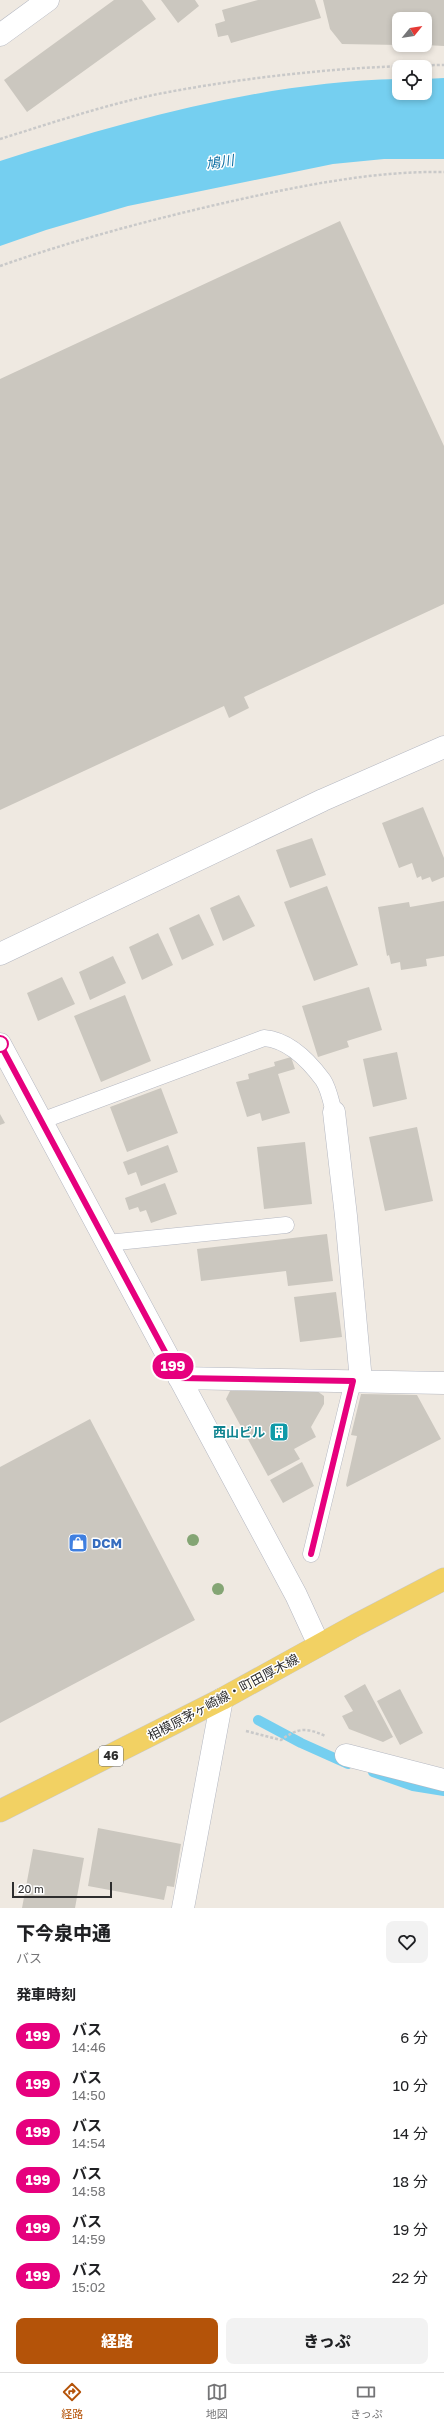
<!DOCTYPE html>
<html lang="ja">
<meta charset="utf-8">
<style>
:root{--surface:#fff;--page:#f2f2f2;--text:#202124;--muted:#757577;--line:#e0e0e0;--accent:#b45309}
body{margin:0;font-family:"Golos Text","Noto Sans JP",sans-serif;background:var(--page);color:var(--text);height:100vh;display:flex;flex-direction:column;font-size:15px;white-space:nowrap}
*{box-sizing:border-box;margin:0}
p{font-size:13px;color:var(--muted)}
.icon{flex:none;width:22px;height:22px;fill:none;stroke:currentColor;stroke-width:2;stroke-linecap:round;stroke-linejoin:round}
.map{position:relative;height:1908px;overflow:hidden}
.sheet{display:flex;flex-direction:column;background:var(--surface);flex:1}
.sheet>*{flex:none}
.badge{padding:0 8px;border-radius:13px;font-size:14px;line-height:26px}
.needle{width:26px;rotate:60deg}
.fabs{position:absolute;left:392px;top:12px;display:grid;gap:8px}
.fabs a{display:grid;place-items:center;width:40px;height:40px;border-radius:8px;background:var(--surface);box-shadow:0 2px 6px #0003;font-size:20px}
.scale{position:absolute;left:12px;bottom:10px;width:100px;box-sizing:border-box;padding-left:4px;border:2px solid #2e2e2e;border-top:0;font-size:11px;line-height:14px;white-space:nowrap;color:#2e2e2e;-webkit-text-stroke:3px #fff;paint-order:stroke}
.map>.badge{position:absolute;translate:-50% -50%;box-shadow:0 0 0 2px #fff}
h2{padding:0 16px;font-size:15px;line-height:36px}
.round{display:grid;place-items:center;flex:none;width:42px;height:42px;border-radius:8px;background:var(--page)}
.summary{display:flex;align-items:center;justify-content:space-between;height:68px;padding:0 16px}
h1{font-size:19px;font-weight:800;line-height:30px}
.primary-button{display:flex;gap:8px;margin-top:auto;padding:8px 16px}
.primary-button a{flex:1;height:46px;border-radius:8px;background:var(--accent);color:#fff;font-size:16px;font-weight:800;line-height:46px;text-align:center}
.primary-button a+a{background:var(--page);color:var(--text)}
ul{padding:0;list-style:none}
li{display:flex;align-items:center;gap:12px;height:48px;padding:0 16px}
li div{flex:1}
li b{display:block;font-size:15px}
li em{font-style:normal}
li .badge{min-width:44px;font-weight:700;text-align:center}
.dock{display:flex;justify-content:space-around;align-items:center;height:56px;border-top:1px solid var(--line);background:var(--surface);font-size:11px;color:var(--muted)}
.dock a{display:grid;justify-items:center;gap:2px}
.dock .active{color:var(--accent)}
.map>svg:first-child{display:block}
</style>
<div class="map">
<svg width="444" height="1908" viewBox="0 0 444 1908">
<rect width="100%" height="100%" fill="#efe9e1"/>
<!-- water -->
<path fill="#75cff0" d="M444 78V159H384L333 164 128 206 46 230 0 246V161C129 120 263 82 399 79V93H425V79Z"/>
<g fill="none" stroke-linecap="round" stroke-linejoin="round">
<!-- stream -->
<path stroke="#75cff0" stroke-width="10" d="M258 1720 301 1743 348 1764
M373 1772 413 1786 444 1791"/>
</g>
<!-- building -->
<path fill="#cbc7bf" d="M114 0H142L156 19 27 112 4 80Z
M161 0H195L199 6 178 23Z
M258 0H315L321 18 231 43 228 35 218 37 215 24 225 21 222 10Z
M323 0H444V46L425 45V19H399V45L342 44 330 29Z
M340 221 444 446V604L244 697 249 708 229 718 224 706 0 810V379Z
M423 807 444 858V877L432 882 430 877 422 880 421 876 417 878 412 863 399 868 382 823Z
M312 838 326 875 290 888 276 850Z
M327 886 358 965 314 981 284 902Z
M239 895 255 926 223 941 210 908Z
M444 901V956L426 959 427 966 401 970 400 962 391 964 389 955 387 956 378 907 409 902 410 907Z
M199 914 214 945 182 960 169 928Z
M158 933 173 965 142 980 129 947Z
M113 956 126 983 90 1000 79 972Z
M62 977 75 1004 38 1021 27 993Z
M369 987 382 1030 347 1041 349 1047 318 1057 302 1006Z
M125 995 151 1061 101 1082 74 1016Z
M397 1052 407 1099 373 1107 363 1059Z
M291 1057 295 1069 278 1074 290 1113 262 1121 260 1113 247 1117 236 1082 249 1079 248 1074 275 1066 274 1062Z
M161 1088 178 1133 127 1152 110 1107Z
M0 1114 5 1123 0 1125Z
M417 1127 433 1201 385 1211 369 1137Z
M305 1142 312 1204 264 1209 257 1147Z
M168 1145 178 1172 141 1186 136 1172 128 1175 123 1162Z
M165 1183 177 1214 151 1223 146 1210 140 1212 138 1207 129 1210 125 1198Z
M327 1234 333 1281 288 1286 286 1271 201 1281 197 1249Z
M336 1292 342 1337 300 1342 294 1297Z
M230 1391H317L324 1396V1404L311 1427 316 1437 294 1449 300 1459 268 1476 226 1399Z
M361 1394 417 1395 441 1439 347 1487 346 1485 357 1436 351 1435Z
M90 1419 195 1620 0 1723V1467Z
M302 1462 314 1486 283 1503 270 1480Z
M365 1684 393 1737 383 1742 349 1729 342 1716 353 1711 344 1696Z
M400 1689 423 1733 400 1745 377 1701Z
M98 1828 181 1844 174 1887 167 1886 164 1900 88 1886Z
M33 1849 84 1858 75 1908H22Z"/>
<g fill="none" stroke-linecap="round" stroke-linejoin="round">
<defs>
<path id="lane" d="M41 1121 264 1038C289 1040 309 1061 323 1080 329 1089 331 1102 334 1112
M107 1243 286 1225
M311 1554 353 1381"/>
<path id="street" d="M0 35 48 0
M0 954 323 800 444 747
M0 1044 296 1595 319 1645
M334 1112 346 1216 361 1381
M179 1378 444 1383
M346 1755 444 1780
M183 1908 222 1699"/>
<path id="primary" d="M0 1811 222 1699 356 1625 444 1579"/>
</defs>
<!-- lane casing -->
<use href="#lane" stroke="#b4b7c1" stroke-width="17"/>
<!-- street casing -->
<use href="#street" stroke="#b4b7c1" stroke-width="23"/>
<!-- primary casing -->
<use href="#primary" stroke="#c9c9c9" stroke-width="23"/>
<!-- path -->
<path stroke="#c9c9c9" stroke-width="2.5" stroke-dasharray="3 2" stroke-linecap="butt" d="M0 139C52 123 104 105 158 94 252 76 348 66 444 65
M0 266C77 239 157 218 237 200 305 185 374 171 444 172
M246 1731 281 1740C298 1728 306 1727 325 1736"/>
<!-- lane -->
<use href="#lane" stroke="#fff" stroke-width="16"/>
<!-- street -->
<use href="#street" stroke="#fff" stroke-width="22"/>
<!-- primary -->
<use href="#primary" stroke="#f2d163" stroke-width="22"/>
</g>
<!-- trees -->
<g fill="#84a574">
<circle cx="193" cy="1540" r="6"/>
<circle cx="218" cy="1589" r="6"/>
</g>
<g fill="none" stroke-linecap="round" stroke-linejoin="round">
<defs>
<path id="line" d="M0 1044 179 1378 353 1381 311 1554"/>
</defs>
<!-- line casing -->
<use href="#line" stroke="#fff" stroke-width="9"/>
<!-- line -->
<use href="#line" stroke="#e6007e" stroke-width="6"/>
</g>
<!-- icons -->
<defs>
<symbol id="building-square" viewBox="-11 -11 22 22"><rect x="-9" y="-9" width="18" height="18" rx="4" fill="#0f9aa8" stroke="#fff"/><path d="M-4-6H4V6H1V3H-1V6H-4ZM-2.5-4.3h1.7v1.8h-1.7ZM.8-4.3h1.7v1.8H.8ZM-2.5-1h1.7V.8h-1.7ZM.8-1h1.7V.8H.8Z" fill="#fff"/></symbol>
<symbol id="shop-square" viewBox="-11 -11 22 22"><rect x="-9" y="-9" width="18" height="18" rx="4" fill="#3f7fe0" stroke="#fff"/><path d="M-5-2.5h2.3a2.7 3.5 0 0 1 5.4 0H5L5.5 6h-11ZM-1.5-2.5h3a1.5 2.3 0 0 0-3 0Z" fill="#fff"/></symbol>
</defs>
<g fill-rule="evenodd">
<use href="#building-square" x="268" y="1421" width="22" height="22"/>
<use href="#shop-square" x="67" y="1532" width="22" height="22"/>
</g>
<!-- markers -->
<circle fill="#fff" stroke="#e6007e" stroke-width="2" cx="0" cy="1044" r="8"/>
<g text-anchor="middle" stroke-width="3" stroke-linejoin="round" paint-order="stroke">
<!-- shield labels -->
<rect fill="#fff" stroke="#6d6d6d" stroke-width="1" x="99" y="1746" width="24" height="20" rx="3"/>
<g font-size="12" font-weight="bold" fill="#2e2e2e">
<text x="111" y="1760">46</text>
</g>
<!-- culture labels -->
<g font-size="13" font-weight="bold" fill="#0d838f" stroke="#fff" text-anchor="end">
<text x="265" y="1437">西山ビル</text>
</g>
<!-- shop labels -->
<g font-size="13" font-weight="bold" fill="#366cbe" stroke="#fff" text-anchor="start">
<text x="92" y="1548">DCM</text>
</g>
<!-- street labels -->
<g font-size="13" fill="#2e2e2e" stroke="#fff">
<text transform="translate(223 1697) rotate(-28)" y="5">相模原茅ヶ崎線・町田厚木線</text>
</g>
<!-- water labels -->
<g font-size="14" font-style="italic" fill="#0d6fa3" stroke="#fff">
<text transform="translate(220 162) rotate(-9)" y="5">鳩川</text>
</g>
</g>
</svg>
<div class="fabs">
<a><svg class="needle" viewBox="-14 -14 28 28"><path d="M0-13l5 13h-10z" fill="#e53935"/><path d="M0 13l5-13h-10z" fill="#757577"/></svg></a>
<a><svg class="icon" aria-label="locate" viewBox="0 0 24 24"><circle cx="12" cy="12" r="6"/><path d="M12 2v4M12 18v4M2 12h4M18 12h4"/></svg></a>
</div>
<div class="scale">20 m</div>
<b class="badge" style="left:173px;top:1366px;background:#e6007e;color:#fff">199</b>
</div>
<section class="sheet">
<div class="summary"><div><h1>下今泉中通</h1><p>バス</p></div><a class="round"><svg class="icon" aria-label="heart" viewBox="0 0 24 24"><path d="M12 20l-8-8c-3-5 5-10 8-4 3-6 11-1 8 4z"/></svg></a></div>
<h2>発車時刻</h2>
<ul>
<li><span class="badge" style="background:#e6007e;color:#fff">199</span><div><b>バス</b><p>14:46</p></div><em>6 分</em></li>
<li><span class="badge" style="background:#e6007e;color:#fff">199</span><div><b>バス</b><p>14:50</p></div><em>10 分</em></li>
<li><span class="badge" style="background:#e6007e;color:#fff">199</span><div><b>バス</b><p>14:54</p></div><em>14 分</em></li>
<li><span class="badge" style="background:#e6007e;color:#fff">199</span><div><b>バス</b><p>14:58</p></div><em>18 分</em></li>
<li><span class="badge" style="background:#e6007e;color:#fff">199</span><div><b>バス</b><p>14:59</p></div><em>19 分</em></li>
<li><span class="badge" style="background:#e6007e;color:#fff">199</span><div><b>バス</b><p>15:02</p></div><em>22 分</em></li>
</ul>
<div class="primary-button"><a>経路</a><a>きっぷ</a></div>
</section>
<nav class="dock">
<a class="active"><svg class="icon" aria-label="directions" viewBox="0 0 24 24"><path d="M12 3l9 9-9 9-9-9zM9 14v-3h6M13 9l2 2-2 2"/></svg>経路</a>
<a><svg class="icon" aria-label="map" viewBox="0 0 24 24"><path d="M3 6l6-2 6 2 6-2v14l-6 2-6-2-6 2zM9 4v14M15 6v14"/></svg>地図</a>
<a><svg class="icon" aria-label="tickets" viewBox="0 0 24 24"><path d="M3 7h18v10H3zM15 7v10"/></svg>きっぷ</a>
</nav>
